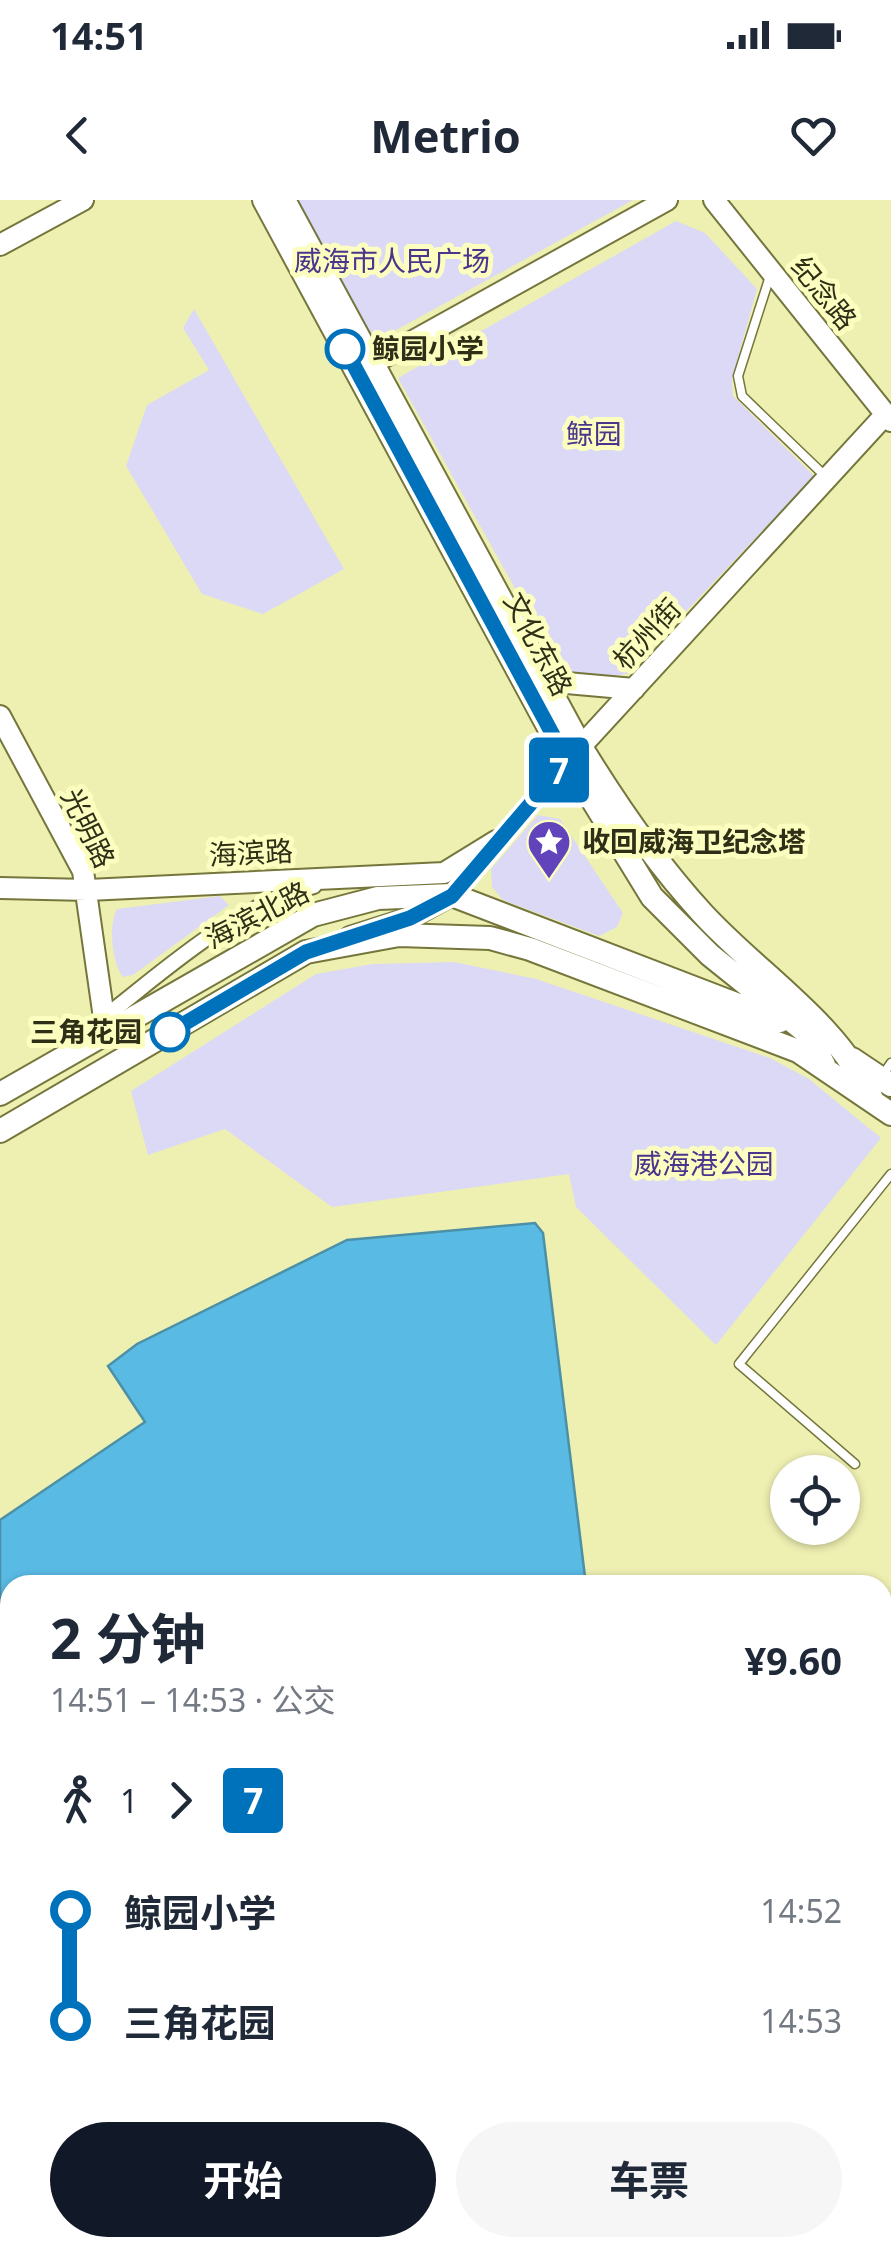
<!DOCTYPE html>
<html lang="zh">
<meta charset="utf-8">
<style>
:root{--surface:#fff;--page:#f6f6f7;--text:#1f2937;--muted:#747a83;--accent:#111827}
body{margin:0;font-family:"Noto Sans","Noto Sans SC",sans-serif;background:var(--page);color:var(--text);height:100vh;display:flex;flex-direction:column;font-size:38px;white-space:nowrap}
*{box-sizing:border-box;margin:0}
p{font-size:32px;color:var(--muted)}
.icon{flex:none;width:55px;height:55px;fill:none;stroke:currentColor;stroke-width:2;stroke-linecap:round;stroke-linejoin:round}
.map{position:relative;flex:1;overflow:hidden}
.side{position:absolute;left:0px;top:1375px;width:892px;height:682px;display:flex;flex-direction:column;background:var(--surface);border-radius:30px 30px 0 0;box-shadow:0 2px 8px #0004}
.side>*{flex:none}
.badge{padding:0 20px;border-radius:8px;font-size:35px;line-height:65px}
.buttons{position:absolute;left:770px;top:1255px;display:grid;gap:20px}
.buttons a{display:grid;place-items:center;width:90px;height:90px;border-radius:50%;background:var(--surface);box-shadow:0 2px 8px #0004;font-size:50px}
.map>.badge{position:absolute;translate:-50% -50%;box-shadow:0 0 0 5px #fff}
.legs{display:flex;align-items:center;gap:15px;height:110px;padding:0 50px;font-size:32px}
.legs p{margin-inline-start:auto}
.summary{display:flex;align-items:center;justify-content:space-between;height:170px;padding:0 50px}
h1{font-size:55px;font-weight:700;line-height:75px}
.button{display:flex;gap:20px;margin-top:auto;padding:20px 50px}
.button a{flex:1;height:115px;border-radius:60px;background:var(--accent);color:#fff;font-size:40px;font-weight:700;line-height:115px;text-align:center}
.button a+a{background:var(--page);color:var(--text)}
ul{padding:0 50px;list-style:none}
li{display:flex;align-items:center;gap:35px;height:110px;font-size:38px}
li i{display:grid;place-items:center;width:15px;height:100%;margin:0 12px;background:currentColor}
li i::after{content:'';width:25px;height:25px;margin:-12px;border:8px solid;border-radius:50%;background:var(--surface)}
li p{margin-inline-start:auto}
li:first-child i{background:linear-gradient(#0000 50%,currentColor 0)}
li:last-child i{background:linear-gradient(currentColor 50%,#0000 0)}
.status{display:flex;justify-content:space-between;align-items:center;height:70px;padding:0 50px;background:var(--surface);direction:ltr}
.status svg{height:28px;fill:currentColor}
header{display:flex;justify-content:space-between;align-items:center;height:130px;padding:0 50px;background:var(--surface);font-size:45px;font-weight:700}
.map>svg:first-child{display:block}
</style>
<div class="status"><b>14:51</b><svg viewBox="0 0 49 12"><path d="M0 12V9h3v3zM5 12V6h3v6zM10 12V3h3v9zM15 12V0h3v12zM26 1h20v11H26zM47 4h2v5h-2z"/></svg></div>
<header><svg class="icon" aria-label="back" viewBox="0 0 24 24"><path d="M15 5l-7 7 7 7"/></svg>Metrio<svg class="icon" aria-label="heart" viewBox="0 0 24 24"><path d="M12 20l-8-8c-3-5 5-10 8-4 3-6 11-1 8 4z"/></svg></header>
<div class="map">
<svg width="891" height="2056" viewBox="0 0 891 2056">
<rect width="100%" height="100%" fill="#eef0b2"/>
<!-- green -->
<path fill="#dbd9f5" d="M288 0H633L367 146Z
M676 21 705 33 757 89 732 179 733 196 814 276 627 474 588 480 558 466 398 178Z
M194 109 344 369 263 414 202 394 126 266 147 205 209 170 183 128Z
M538 615 560 619 623 713 617 727 599 736 503 700 492 687 491 669Z
M220 696 229 705 133 775 123 777C112 763 108 725 117 709Z
M454 762 536 779 770 858 809 879 881 938 716 1145 576 1007 569 974 332 1007 225 929 148 955 131 891 316 774 373 764Z"/>
<!-- water -->
<path fill="#59bae4" stroke="#4c90a6" stroke-width="2.5" d="M535 1023 543 1033 586 1385H10V1889L0 1867V1320L145 1222 108 1166 137 1144 347 1040Z
M883 1679 891 1686V2056H35L36 2048H882Z"/>
<g fill="none" stroke-linecap="round" stroke-linejoin="round">
<!-- ferry -->
<path stroke="#254e61" stroke-width="2.5" stroke-dasharray="12 10" stroke-linecap="butt" d="M0 1486 10 1509
M0 1504 10 1530
M206 2048 210 2056
M243 2048 247 2056"/>
<defs>
<path id="lane" d="M770 76 738 176 742 196 825 276
M882 876 891 863
M855 1264 739 1164 891 974"/>
<path id="street" d="M452 695 567 561
M73 841C150 786 221 710 314 686"/>
<path id="secondary" d="M714 0 891 221
M0 45 83 0
M359 171 667 0
M544 481 634 489
M0 516 83 671 106 832
M572 556 886 214
M0 688 88 690 444 673 496 641
M350 737 410 718 452 695"/>
<path id="primary" d="M264 0 555 539 652 697 710 755 807 833 824 865
M284 0 581 547C617 606 656 663 703 714 759 775 838 823 872 899
M852 859 891 885
M0 894 313 715 378 698 452 695 780 821
M0 931 306 752 399 735 490 738 530 749 798 851 891 914"/>
</defs>
<!-- lane casing -->
<use href="#lane" stroke="#75763c" stroke-width="11"/>
<!-- street casing -->
<use href="#street" stroke="#75763c" stroke-width="18"/>
<!-- secondary casing -->
<use href="#secondary" stroke="#75763c" stroke-width="24"/>
<!-- primary casing -->
<use href="#primary" stroke="#75763c" stroke-width="26"/>
<!-- lane -->
<use href="#lane" stroke="#fff" stroke-width="8"/>
<!-- street -->
<use href="#street" stroke="#fff" stroke-width="14"/>
<!-- secondary -->
<use href="#secondary" stroke="#fff" stroke-width="20"/>
<!-- primary -->
<use href="#primary" stroke="#fff" stroke-width="22"/>
</g>
<g fill="none" stroke-linecap="round" stroke-linejoin="round">
<defs>
<path id="line-1" d="M170 832 306 752 410 718 452 696 567 561 345 149"/>
</defs>
<!-- line-1 casing -->
<use href="#line-1" stroke="#fff" stroke-width="22"/>
<!-- line-1 -->
<use href="#line-1" stroke="#0072bc" stroke-width="15"/>
</g>
<!-- icons -->
<defs>
<symbol id="sight-pin" viewBox="-11 -11 22 30"><path d="M0 17L-7.5 6A9.5 9.5 0 1 1 7.5 6Z" fill="#6143bb" stroke="#fbfebf"/><path d="M0-6L1.8-2.2L6-1.7L2.9 1.2L3.7 5.4L0 3.3L-3.7 5.4L-2.9 1.2L-6-1.7L-1.8-2.2Z" fill="#fff"/></symbol>
</defs>
<g fill-rule="evenodd">
<use href="#sight-pin" x="524" y="617" width="50" height="68"/>
</g>
<!-- markers -->
<g fill="#fff" stroke="#0072bc" stroke-width="5">
<circle cx="345" cy="149" r="18"/>
<circle cx="170" cy="832" r="18"/>
</g>
<g text-anchor="middle" stroke-width="10" stroke-linejoin="round" paint-order="stroke">
<!-- park labels -->
<g font-size="28" fill="#4a358d" stroke="#fbfebf">
<text x="392" y="71">威海市人民广场</text>
<text x="594" y="244">鲸园</text>
<text x="704" y="974">威海港公园</text>
</g>
<!-- street labels -->
<g font-size="28" fill="#2f2f17" stroke="#fbfebf">
<text transform="translate(824 93) rotate(51)" y="10">纪念路</text>
<text transform="translate(647 434) rotate(-47)" y="10">杭州街</text>
<text transform="translate(538 444) rotate(62)" y="10">文化东路</text>
<text transform="translate(88 628) rotate(64)" y="10">光明路</text>
<text transform="translate(251 653) rotate(-3)" y="10">海滨路</text>
<text transform="translate(257 715) rotate(-27)" y="10">海滨北路</text>
</g>
<!-- stop labels -->
<g font-size="28" font-weight="bold" fill="#2f2f17" stroke="#fbfebf" text-anchor="start">
<text x="372" y="159">鲸园小学</text>
<text x="142" y="842" text-anchor="end">三角花园</text>
</g>
<!-- poi labels -->
<g font-size="28" font-weight="bold" fill="#2f2f17" stroke="#fbfebf" text-anchor="start">
<text x="582" y="652">收回威海卫纪念塔</text>
</g>
</g>
</svg>
<div class="buttons">
<a><svg class="icon" aria-label="locate" viewBox="0 0 24 24"><circle cx="12" cy="12" r="6"/><path d="M12 2v4M12 18v4M2 12h4M18 12h4"/></svg></a>
</div>
<b class="badge" style="left:559px;top:570px;background:#0072bc;color:#fff">7</b>
<section class="side">
<div class="summary"><div><h1>2 分钟</h1><p>14:51 – 14:53 · 公交</p></div><b>¥9.60</b></div>
<div class="legs"><svg class="icon" aria-label="walk" viewBox="0 0 24 24"><circle cx="13" cy="4" r="2"/><path d="M13 8l-2 6 4 7M11 14l-3 7M7 12l3-4h3l4 4"/></svg>1<svg class="icon" aria-label="forward" viewBox="0 0 24 24"><path d="M9 5l7 7-7 7"/></svg><b class="badge" style="background:#0072bc;color:#fff">7</b></div>
<ul>
<li><i style="color:#0072bc"></i><b>鲸园小学</b><p>14:52</p></li>
<li><i style="color:#0072bc"></i><b>三角花园</b><p>14:53</p></li>
</ul>
<div class="button"><a>开始</a><a>车票</a></div>
</section>
</div>
